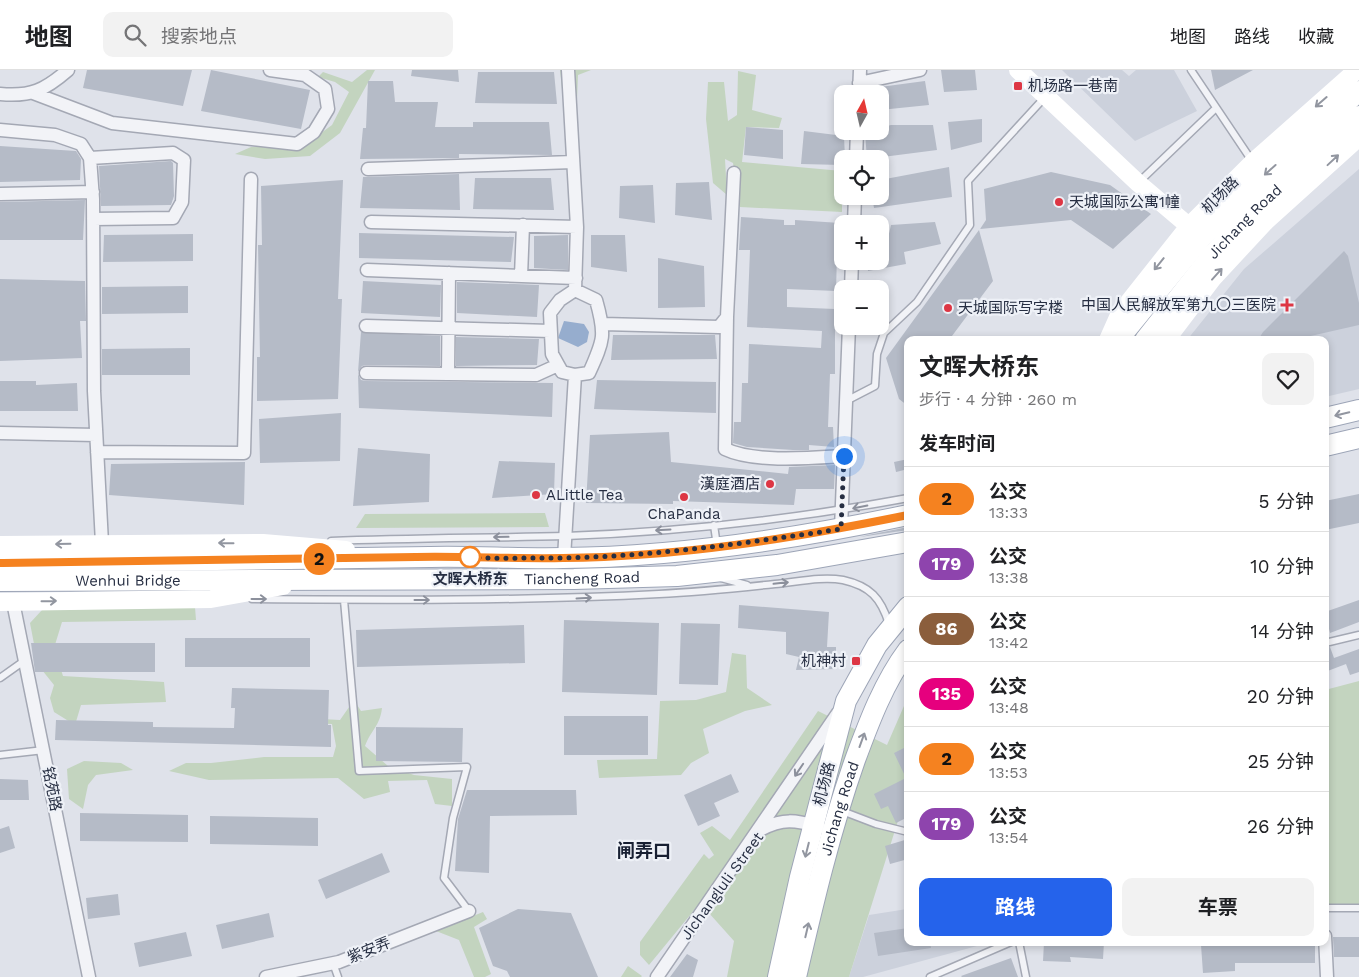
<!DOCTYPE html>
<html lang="zh">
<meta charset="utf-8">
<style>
:root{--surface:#fff;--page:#f2f2f2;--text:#202124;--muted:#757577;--line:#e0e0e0;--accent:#2563eb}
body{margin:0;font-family:"Work Sans","Noto Sans SC",sans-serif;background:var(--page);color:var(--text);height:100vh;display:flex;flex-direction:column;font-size:19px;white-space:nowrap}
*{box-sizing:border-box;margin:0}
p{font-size:16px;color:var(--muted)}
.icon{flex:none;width:28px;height:28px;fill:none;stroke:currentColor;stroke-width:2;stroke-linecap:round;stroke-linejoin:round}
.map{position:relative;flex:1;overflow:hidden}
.sheet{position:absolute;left:904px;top:266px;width:425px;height:610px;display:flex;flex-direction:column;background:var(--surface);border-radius:10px;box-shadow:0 2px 8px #0003}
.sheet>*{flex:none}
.badge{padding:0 10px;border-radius:16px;font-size:18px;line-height:32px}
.needle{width:32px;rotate:8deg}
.tools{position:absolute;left:834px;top:15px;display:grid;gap:10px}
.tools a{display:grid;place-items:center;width:55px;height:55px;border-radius:10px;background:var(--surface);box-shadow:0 2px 8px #0003;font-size:25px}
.you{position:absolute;width:25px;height:25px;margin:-12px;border:4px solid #fff;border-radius:50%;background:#1a73e8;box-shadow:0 0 0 8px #1a73e833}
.map>.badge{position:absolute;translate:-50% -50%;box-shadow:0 0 0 2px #fff}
h2{padding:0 15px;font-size:19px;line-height:45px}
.round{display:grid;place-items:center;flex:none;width:52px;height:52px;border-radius:10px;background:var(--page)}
.head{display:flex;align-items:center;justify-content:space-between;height:85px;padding:0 15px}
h1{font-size:24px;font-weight:700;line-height:38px}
.primary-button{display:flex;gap:10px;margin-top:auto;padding:10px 15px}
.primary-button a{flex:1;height:58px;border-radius:10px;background:var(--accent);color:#fff;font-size:20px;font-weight:700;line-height:58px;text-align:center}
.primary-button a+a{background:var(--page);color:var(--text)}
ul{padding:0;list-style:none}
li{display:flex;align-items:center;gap:15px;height:65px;padding:0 15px;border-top:1px solid var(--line)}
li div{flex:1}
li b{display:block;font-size:19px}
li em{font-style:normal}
li .badge{min-width:55px;font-weight:700;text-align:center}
header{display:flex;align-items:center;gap:30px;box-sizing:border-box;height:70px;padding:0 25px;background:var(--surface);border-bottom:1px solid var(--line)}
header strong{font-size:24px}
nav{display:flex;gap:28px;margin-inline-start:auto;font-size:18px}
.search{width:350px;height:45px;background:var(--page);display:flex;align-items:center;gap:12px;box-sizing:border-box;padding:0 18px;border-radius:10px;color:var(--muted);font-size:19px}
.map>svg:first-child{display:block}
</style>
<header>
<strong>地图</strong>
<div class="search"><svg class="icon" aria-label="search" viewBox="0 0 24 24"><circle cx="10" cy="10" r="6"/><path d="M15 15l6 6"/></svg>搜索地点</div>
<nav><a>地图</a><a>路线</a><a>收藏</a></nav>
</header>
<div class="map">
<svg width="1359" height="907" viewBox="0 0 1359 907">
<rect width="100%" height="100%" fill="#dfe2ea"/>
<!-- built -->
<path fill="#ccd1dc" d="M1062 0H1122L1129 6 1136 0H1174L1197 41 1135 71Z
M1359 99V319L1325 327V270H1187L1244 199Z
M907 839 908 872 988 873 863 907H849L869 845Z"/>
<!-- green -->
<path fill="#c3d4bf" d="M367 0H375L340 63 310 86 265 89 235 84 251 77H302L332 55 349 22 335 12 318 7 323 2 352 12Z
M560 0H591L578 5 577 30 564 37Z
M738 1 756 5 752 40 782 48 779 58 746 57 742 92 842 101V142L740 137 733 93 725 89 727 125 713 113 706 49 708 12H724L728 51 737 45Z
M545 443 549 457 356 458 365 444Z
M195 537 196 550 62 552 54 578 63 606 164 612 166 632 81 635 75 655 54 642 50 628 54 615 38 595 30 553 42 540Z
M732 583 746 585 747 618 772 635 745 641 703 659 709 683 691 693 681 705 599 708 597 690 657 689 660 631 696 630 726 622Z
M1359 611V839L1325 838V620Z
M907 629V722L849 907H727L734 871 700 833 649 895 640 885V872L704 784 709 789 714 785 700 763 712 756 730 770 818 641 887 675Z
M354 630 361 641 382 638C380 656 371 660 365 676L388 696 414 705 452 709V736L435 734 427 710 388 711 390 722 364 729 338 708 209 710 169 701 186 693H211L264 687H333L336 676 332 654 267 651 266 646 340 650Z
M84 691 121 693 133 700 96 705 88 715 83 739 69 729 67 699Z
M483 842 487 849 474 857 491 904 485 907H474L459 870 436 861Z
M628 896 642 906 641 907H621Z"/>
<!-- water -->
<path fill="#96adce" d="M564 251 584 254 589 262 587 272 578 277 558 268Z"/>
<!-- building -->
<path fill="#b5bbc7" d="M87 0H192L183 36 83 18Z
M211 0 310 20 301 59 201 41Z
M412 0H458L459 12 411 6Z
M941 0H975L977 20 944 22Z
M1211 0H1253L1215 20Z
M478 2H554L557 34 475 33Z
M368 11H393L395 32H438L435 57H473V52H549L552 85 459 84V88L360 89 363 58H366Z
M925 11 929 35 880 40V17Z
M982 49V72L951 80 948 52Z
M891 55H933L937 80 867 89 865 63 880 61V58Z
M746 57 783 60V89L744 85Z
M804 61 844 66 845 89H842V95L801 94Z
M0 76 76 81 81 89 80 110 0 112Z
M171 91 173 93 174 126 171 135 101 136 99 96Z
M949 97 952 127 874 138 872 126H880V110Z
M1051 102 1110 115 1151 144 1113 179 1071 150 980 159 986 150 984 119Z
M459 104 460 140 360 138 363 107Z
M475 108H551L554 140 473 139Z
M343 110 338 229H342L338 329 257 331V287H260L258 175H262L261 116Z
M709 112 712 150 675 145 676 113Z
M653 115 655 153 619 148 620 116Z
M85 130 83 170H0V132Z
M741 147 784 150V155H795V150L840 153 841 184H837L836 221 787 219V237L835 239V304H830L828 357H833L834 377 809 375V380H793L747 377 733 373 734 352H741L742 313H748L749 274 821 278 822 261 747 257 750 180H739Z
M935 152 941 174 904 182 906 194 868 201 867 191H880V167L888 168 891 155Z
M979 160 993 211 949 270H908V336L899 329 886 288Z
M359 163 514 167 511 192 359 188Z
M193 164V191L103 192 104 165Z
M568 165V200L534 198V166Z
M591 165H625L627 202 591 197Z
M1344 181 1348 186 1359 233V255L1293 270H1258L1263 262Z
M658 188 704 196 705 237 658 238Z
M0 209 85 211 86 251H80L82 288 0 291Z
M363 211 441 215 440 247 361 243Z
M457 212 539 215 537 247 457 243Z
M188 216V243L102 244V217Z
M361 262 440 266V296L366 295 362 296 358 302Z
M613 265H715L717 289 611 290Z
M456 267 539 269 537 295 456 296Z
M190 278V305H102V279Z
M358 304 361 310 366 311 553 313 552 347 359 338Z
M597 310 716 312V343L594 339Z
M0 311H36V315L77 313 78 341H0Z
M341 343 340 391 260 393 259 349Z
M669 362 671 392 788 404 789 397 835 395 834 419H796L794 435 673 431V434L586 433 590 365Z
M358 378 430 384 429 432 353 436Z
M908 389V399L896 402 894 392Z
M499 391 555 393 554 424 492 428Z
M245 392 244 435 109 425 111 394Z
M1359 424V453L1325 460V431Z
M908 457V460L860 467 868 465Z
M1359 530V552L1330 563 1325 542Z
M739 535 829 542 827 577H836V599L796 600 799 587 786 584V562L738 558Z
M564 550 659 553 657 625 562 622Z
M681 553 720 554 718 615 679 614Z
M524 555 525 593 357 597 356 560Z
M185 568H310V597H185Z
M31 573H155V602H35Z
M1330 577 1334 588 1359 579V602L1350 605 1346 594 1325 602V578Z
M232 618 329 620 328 655H331V677L55 670 56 650 153 652V657L234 658 235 638H231Z
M564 646H648V685H564Z
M376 657 463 658 462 692 376 691Z
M908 676V747L896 753 888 736 881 739 874 724 906 708 894 683Z
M731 704 739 722 714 733 720 746 698 756 684 725Z
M0 709 28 710 29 730H0Z
M467 720H576L577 745 490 746 489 803 455 801 458 749Z
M80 743 188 745V772L80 771Z
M210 746 318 748V776L210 774Z
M9 756 15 778 0 783V759Z
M908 769V789L890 794 885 776Z
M382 783 390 802 326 829 318 810Z
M118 824 120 845 88 849 86 828Z
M518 839 571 843 598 907H510L507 901 493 896 479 858Z
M269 843 274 867 222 879 216 855Z
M908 858V872H930L931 878 878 886 874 863Z
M186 862 192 886 139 897 134 873Z
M1333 867H1359V887H1334Z
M1044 872H1104L1103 889 1070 887 1071 892 1043 891Z
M1238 872H1315V893H1235V901L1203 903 1201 875Z
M687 884 698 890 693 907H670Z
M1011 888 1018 907H962L961 906Z"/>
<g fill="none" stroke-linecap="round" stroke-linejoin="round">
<defs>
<path id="lane" d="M1191 0 1252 91
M1139 112 1216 38
M846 331 875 316 877 284 884 263 917 232 970 155 968 111 1045 27
M714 455 717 476
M331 471C409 468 488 468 566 466 680 462 795 449 908 428
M721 508 747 515
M252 529C388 530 523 531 659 524 698 522 737 518 775 514 797 512 822 506 843 510 870 516 881 528 889 554
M344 530 359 701 467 697 453 748 444 808 469 841
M1325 573 1359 565
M0 608 24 591
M0 685 44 680
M842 741 876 754 908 762
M1325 838H1359
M1019 872 1026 907
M333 893 338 907
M930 907 1011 872"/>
<path id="street" d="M568 0 577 157 575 220
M859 13 920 0
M33 23 112 53 297 74 314 62 328 39 325 19 305 5 270 0
M0 24C31 27 45 20 68 0
M859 24 860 0
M0 60 55 65 81 74 90 88 93 129 94 321 102 473
M90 88 173 83 184 90 182 132 173 148 93 149
M856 89 857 61
M368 99 573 92
M0 124 93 122
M371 152 577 157
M854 154 855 126
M367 200 576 208
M521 206 523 155
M851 219 852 191
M575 220 596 230C606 265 604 270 589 303L575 305 562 302 552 284 550 243 560 230Z
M727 247 725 379C754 393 811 388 844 386
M603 254 719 257 727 247 734 103
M366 256 550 261
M366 303 536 305 558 295
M448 304 449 203
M0 363 96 365
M97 382 244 383 251 109
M841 459 849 256
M564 488 575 305
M13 532 89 907
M760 760C783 748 795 750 819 757
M1325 866 1327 907
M266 907 339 892 469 841
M657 907 838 643"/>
<g id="primary">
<path d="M1118 270 1202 167 1262 108 1359 21"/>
<path id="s1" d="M1145 270 1212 185 1258 137 1359 46"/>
<path d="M1325 348 1359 340"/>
<path d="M1325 376 1359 368"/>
<path d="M0 493C143 492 287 488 430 487 474 486 519 489 563 488 679 487 795 469 908 445"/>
<path id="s2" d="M0 511 574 509 677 506 777 495 908 472"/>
<path d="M778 907 800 807 846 631 877 575 908 537"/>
<path id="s3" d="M796 907C813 834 830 761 855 690 869 652 884 612 908 580"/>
</g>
</defs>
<!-- lane casing -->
<use href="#lane" stroke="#a4a8b4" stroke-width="9"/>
<!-- street casing -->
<use href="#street" stroke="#a4a8b4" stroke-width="15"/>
<!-- primary casing -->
<use href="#primary" stroke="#9da5b7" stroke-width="22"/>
<!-- lane -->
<use href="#lane" stroke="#f2f3f7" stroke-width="6"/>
<!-- street -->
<use href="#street" stroke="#f2f3f7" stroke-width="12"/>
<!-- secondary -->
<path stroke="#fff" stroke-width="18" d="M1018 0 1138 113 1197 163
M1108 270 1120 243 1189 156 1253 92 1357 0
M1166 270 1213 208 1266 151 1359 67
M0 475 263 473 346 480
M0 532 211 529 283 516"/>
<!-- primary -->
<use href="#primary" stroke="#fff" stroke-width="20"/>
</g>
<!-- one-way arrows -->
<defs><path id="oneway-shaft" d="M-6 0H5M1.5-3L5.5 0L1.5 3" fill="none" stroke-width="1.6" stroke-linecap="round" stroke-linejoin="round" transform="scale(1.25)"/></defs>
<g stroke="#9296a0">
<use href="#oneway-shaft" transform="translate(1321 32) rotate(139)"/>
<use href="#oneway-shaft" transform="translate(1333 90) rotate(-43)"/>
<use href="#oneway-shaft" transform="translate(1270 100) rotate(138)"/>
<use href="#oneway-shaft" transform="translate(1159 194) rotate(129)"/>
<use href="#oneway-shaft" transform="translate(1217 204) rotate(-48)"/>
<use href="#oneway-shaft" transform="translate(1342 344) rotate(167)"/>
<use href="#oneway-shaft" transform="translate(226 473) rotate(-179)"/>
<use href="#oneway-shaft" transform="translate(63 474) rotate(179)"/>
<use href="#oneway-shaft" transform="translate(49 531) rotate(-1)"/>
<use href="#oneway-shaft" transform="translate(862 670) rotate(-70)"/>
<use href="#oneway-shaft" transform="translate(807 780) rotate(104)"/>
<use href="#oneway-shaft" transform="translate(807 860) rotate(-77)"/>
</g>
<g stroke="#8c909c">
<use href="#oneway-shaft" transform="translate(860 437) rotate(169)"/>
<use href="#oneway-shaft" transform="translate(663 460) rotate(177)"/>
<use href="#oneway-shaft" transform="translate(501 467) rotate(179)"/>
<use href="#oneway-shaft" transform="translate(781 513) rotate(-6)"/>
<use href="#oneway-shaft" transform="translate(584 528) rotate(-3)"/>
<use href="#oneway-shaft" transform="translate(259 529)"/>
<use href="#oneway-shaft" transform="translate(422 530)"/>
<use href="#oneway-shaft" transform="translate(799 700) rotate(124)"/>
</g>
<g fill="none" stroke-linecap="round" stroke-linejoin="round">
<defs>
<path id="line" d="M0 493C139 492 278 490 416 487 465 486 514 489 563 488 679 487 795 468 908 445"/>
</defs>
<!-- line casing -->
<use href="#line" stroke="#fff" stroke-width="11"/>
<!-- line -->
<use href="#line" stroke="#f58220" stroke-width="8"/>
<!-- walk -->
<path stroke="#262e42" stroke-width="5" stroke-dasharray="0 9" d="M470 487C491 489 513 488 535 488 638 489 739 474 841 459L844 386"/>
</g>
<!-- markers -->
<g fill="#dd3644" stroke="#eef1f7" stroke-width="2">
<rect x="1013" y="11" width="10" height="10" rx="2.5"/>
<circle cx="1059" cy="132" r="5"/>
<path d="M1284.5 227.5h5v5h5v5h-5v5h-5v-5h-5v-5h5z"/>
<circle cx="948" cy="238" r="5"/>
<circle cx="770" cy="414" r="5"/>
<circle cx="536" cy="425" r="5"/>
<circle cx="684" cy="427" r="5"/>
<rect x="851" y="586" width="10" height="10" rx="2.5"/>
</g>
<circle fill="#fff" stroke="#f58220" stroke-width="2.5" cx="470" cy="487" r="10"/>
<g text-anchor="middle" stroke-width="4.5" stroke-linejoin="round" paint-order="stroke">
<!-- poi labels -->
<g font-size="15" fill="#262e42" stroke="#eef1f7" text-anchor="start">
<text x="1028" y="21">机场路一巷南</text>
<text x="1069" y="137">天城国际公寓1幢</text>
<text x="1276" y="240" text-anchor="end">中国人民解放军第九〇三医院</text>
<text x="958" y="243">天城国际写字楼</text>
<text x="760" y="419" text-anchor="end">漢庭酒店</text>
<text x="546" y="430">ALittle Tea</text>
<text x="684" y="449" text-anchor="middle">ChaPanda</text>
<text x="846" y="596" text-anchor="end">机神村</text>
</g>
<!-- street labels -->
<g font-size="15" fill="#262e42" stroke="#eef1f7">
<text transform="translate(1220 125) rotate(-45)" y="5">机场路</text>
<text dy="5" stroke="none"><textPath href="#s1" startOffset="155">Jichang Road</textPath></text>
<text dy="5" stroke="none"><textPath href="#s2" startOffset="582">Tiancheng Road</textPath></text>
<text dy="5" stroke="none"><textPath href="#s2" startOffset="128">Wenhui Bridge</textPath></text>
<text transform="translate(824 714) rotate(-76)" y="5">机场路</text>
<text transform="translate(52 719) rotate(79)" y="5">铭苑路</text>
<text dy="5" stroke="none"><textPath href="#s3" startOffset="174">Jichang Road</textPath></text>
<text transform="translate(722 816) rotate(-54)" y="5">Jichangluli Street</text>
<text transform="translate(369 880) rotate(-22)" y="5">紫安弄</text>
</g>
<!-- stop labels -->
<g font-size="15" font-weight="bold" fill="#262e42" stroke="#eef1f7">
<text x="470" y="514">文晖大桥东</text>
</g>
<!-- quarter labels -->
<g font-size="18" font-weight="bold" fill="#182033" stroke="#eef1f7">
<text x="644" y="787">闸弄口</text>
</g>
</g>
</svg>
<div class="tools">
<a><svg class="needle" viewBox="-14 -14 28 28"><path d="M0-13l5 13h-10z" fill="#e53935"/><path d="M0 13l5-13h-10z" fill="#757577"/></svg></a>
<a><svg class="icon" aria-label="locate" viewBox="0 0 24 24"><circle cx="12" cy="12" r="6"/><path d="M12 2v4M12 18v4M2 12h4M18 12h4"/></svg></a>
<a>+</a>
<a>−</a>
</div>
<div class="you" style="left:844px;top:386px"></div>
<b class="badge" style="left:319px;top:489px;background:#f58220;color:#111">2</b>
<section class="sheet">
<div class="head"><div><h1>文晖大桥东</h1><p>步行 · 4 分钟 · 260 m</p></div><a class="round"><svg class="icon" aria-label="heart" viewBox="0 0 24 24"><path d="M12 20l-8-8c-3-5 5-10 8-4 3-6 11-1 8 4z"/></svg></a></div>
<h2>发车时间</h2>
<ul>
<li><span class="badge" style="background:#f58220;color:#111">2</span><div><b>公交</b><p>13:33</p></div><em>5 分钟</em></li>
<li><span class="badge" style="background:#8e44ad;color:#fff">179</span><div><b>公交</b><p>13:38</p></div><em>10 分钟</em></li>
<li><span class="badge" style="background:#8b5e3c;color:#fff">86</span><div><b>公交</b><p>13:42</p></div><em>14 分钟</em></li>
<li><span class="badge" style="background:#e6007e;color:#fff">135</span><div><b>公交</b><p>13:48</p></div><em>20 分钟</em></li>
<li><span class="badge" style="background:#f58220;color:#111">2</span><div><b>公交</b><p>13:53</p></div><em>25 分钟</em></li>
<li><span class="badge" style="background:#8e44ad;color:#fff">179</span><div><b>公交</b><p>13:54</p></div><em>26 分钟</em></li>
</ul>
<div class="primary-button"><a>路线</a><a>车票</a></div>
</section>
</div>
